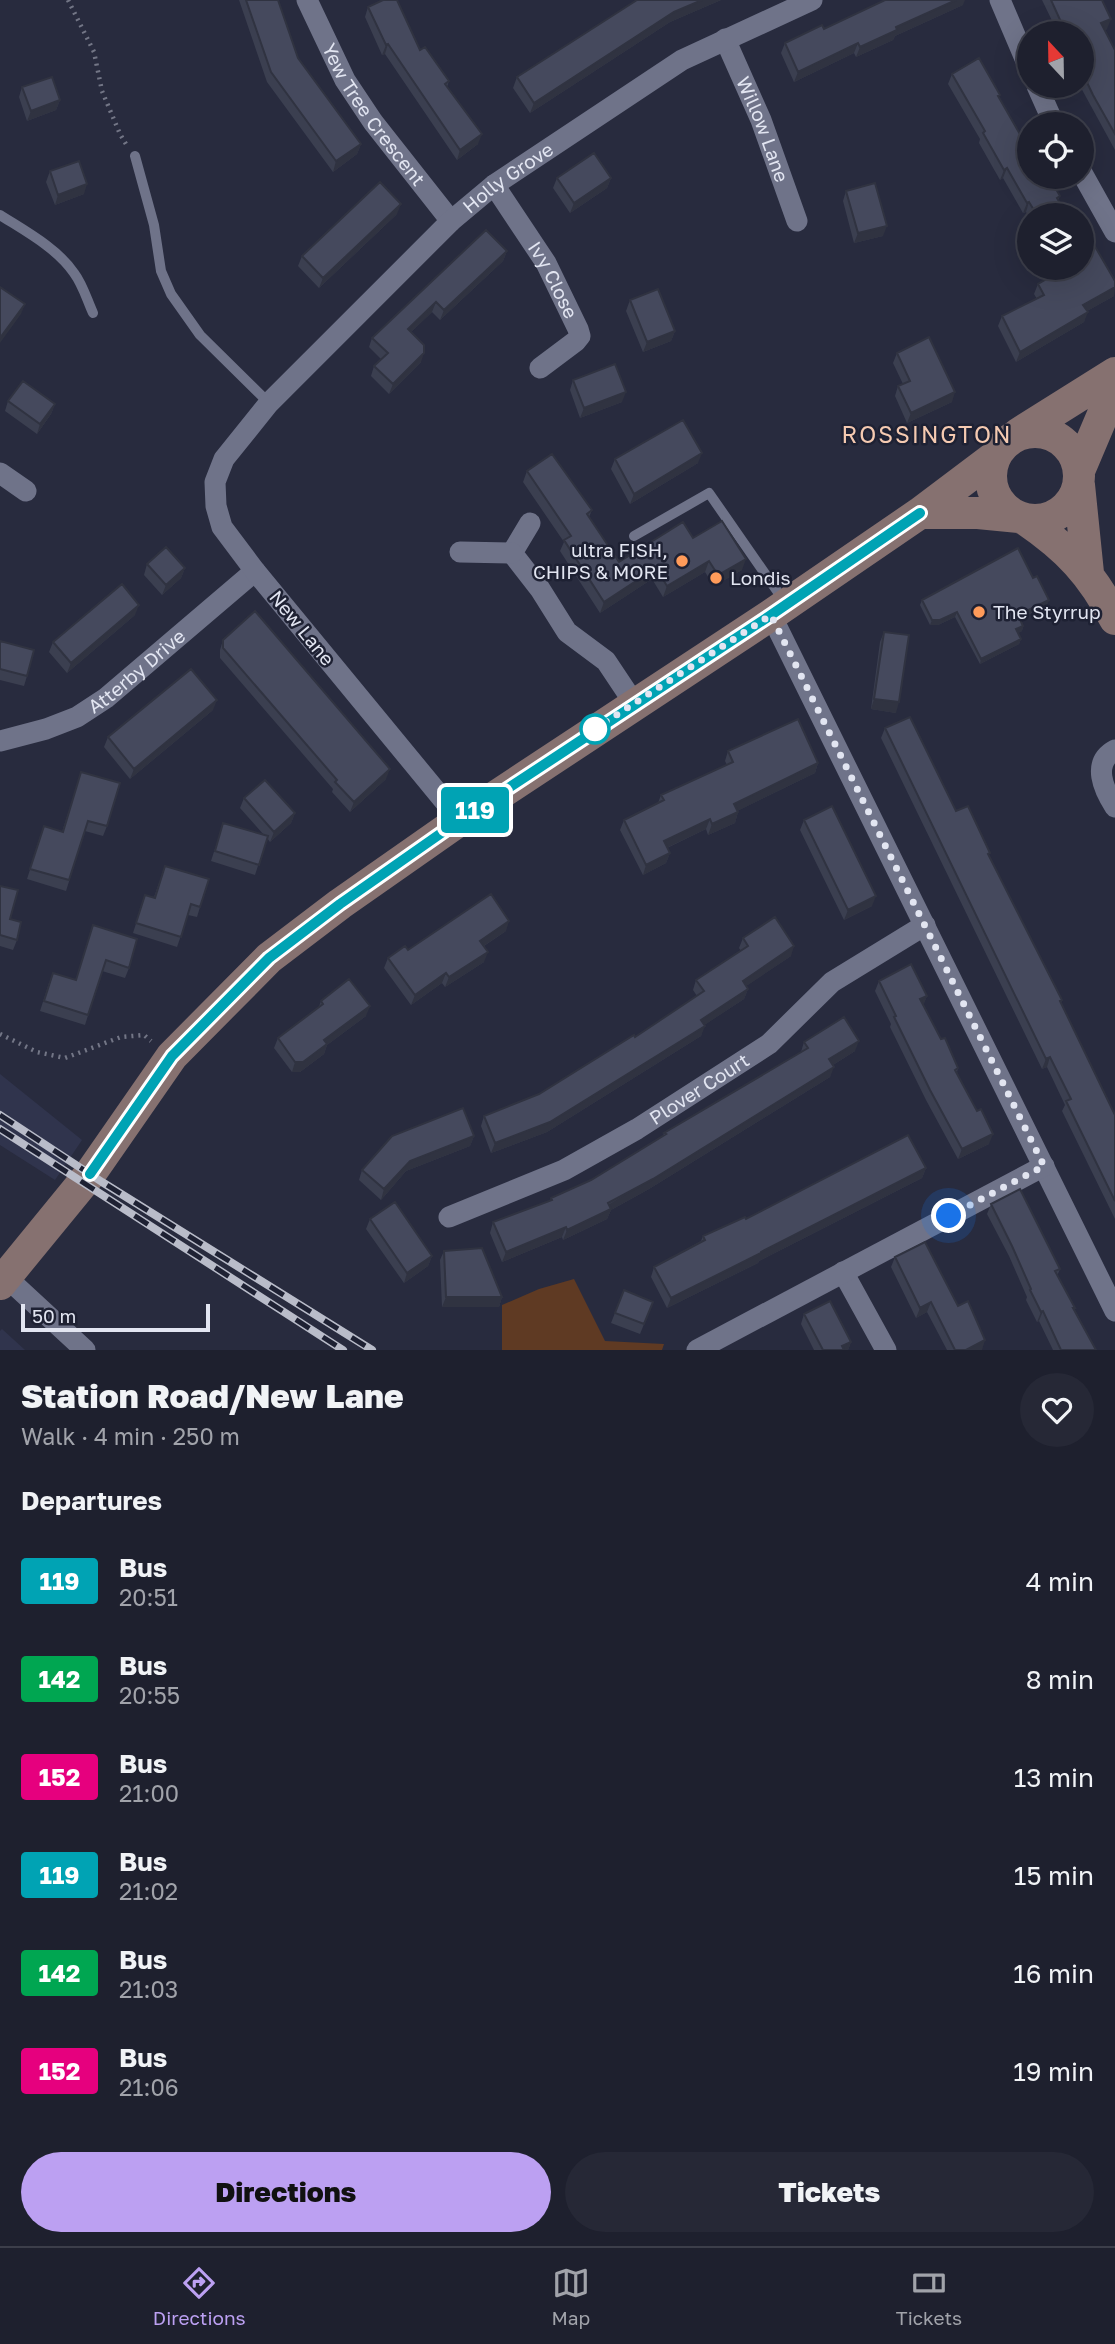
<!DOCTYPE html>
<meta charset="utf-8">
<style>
:root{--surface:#1e202e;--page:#262836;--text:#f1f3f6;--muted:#a1a3aa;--line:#3c3e4a;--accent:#bca0f2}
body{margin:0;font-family:"Golos Text",sans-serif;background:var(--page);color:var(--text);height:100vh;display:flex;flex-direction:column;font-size:26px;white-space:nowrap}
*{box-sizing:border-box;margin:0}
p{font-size:23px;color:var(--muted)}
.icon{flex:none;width:38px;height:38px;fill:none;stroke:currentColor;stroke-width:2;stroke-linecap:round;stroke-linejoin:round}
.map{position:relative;height:1350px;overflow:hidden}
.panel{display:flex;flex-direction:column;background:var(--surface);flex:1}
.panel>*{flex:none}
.badge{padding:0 14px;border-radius:5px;font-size:24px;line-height:46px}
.needle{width:46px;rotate:338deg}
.controls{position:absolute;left:1017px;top:21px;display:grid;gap:14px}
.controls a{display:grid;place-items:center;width:77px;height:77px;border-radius:50%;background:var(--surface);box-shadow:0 7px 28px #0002,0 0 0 2px var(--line);font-size:35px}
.scale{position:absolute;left:21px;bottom:18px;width:189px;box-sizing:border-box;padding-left:7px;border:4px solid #e2e5f1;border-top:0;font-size:19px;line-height:24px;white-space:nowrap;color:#e2e5f1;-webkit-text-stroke:5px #1e2133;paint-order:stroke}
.you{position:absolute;width:35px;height:35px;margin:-18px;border:5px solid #fff;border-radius:50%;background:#1a73e8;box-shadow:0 0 0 10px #1a73e833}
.map>.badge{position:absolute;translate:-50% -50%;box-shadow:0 0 0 4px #fff}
h2{padding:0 21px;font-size:26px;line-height:63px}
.round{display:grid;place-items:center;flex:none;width:74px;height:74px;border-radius:37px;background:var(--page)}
.overview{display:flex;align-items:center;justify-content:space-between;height:119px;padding:0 21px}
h1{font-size:33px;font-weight:800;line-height:52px}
.action{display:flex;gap:14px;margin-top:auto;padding:14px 21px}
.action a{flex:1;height:80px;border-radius:42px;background:var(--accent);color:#111;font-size:28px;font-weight:800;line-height:80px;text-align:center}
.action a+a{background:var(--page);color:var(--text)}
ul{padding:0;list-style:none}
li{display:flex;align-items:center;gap:21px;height:98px;padding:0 21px}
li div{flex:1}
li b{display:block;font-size:26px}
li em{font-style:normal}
li .badge{min-width:77px;font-weight:700;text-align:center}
.tabs{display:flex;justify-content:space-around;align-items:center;height:98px;border-top:2px solid var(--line);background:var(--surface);font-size:19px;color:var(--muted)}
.tabs a{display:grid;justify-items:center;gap:4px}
.tabs .selected{color:var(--accent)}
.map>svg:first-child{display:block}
</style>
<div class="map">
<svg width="1115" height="1350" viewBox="0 0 1115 1350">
<rect width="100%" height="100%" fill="#282b3e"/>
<!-- built -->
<path fill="#30344d" d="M0 1074 82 1140 55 1180 0 1145Z
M2 1329 25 1350H0V1331Z"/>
<!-- green -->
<path fill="#5f3a23" d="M574 1279 605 1341 664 1344 662 1350H502V1305L539 1289Z"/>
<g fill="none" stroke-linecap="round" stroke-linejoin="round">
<!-- path -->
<path stroke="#737686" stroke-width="4.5" stroke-dasharray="2 5" stroke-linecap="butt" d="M68 0 94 52 102 91 120 134 126 144
M0 1034 37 1052 65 1058 121 1037 144 1035 151 1041"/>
<!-- lane -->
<path stroke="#6f7389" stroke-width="10" d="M135 156 154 225 161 271 171 294 200 335 269 403
M0 215C25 231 57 248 74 273 83 285 87 300 93 313
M634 536 709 493 784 601"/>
<!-- street -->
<g stroke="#6f7389" stroke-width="21">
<path id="s1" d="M307 0 345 80 373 122 451 221"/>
<path d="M1000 0 1029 68"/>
<path id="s2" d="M725 39 761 120 797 221"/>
<path d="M1037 86 1054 124"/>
<path d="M1082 173 1115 232"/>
<path id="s3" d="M494 185 546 263 578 329 580 336 576 341 540 368"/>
<path d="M0 473 26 491"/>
<path d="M530 523 512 553 540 589 567 632 606 661 634 703"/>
<path d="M460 552 512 553"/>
<path d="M771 615 1115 1311"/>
<path id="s4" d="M0 741 46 729 77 717 106 698 255 571"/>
<path d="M1115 750C1091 763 1104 790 1115 807"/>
<path id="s5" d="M460 820 255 571 222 527 216 506 215 482 224 459 269 403 451 221 494 185 682 60 812 0"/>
<path id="s6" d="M449 1217 564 1170 637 1129 769 1044 832 982 925 925"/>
<path d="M843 1272 886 1350"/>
<path d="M7 1278 85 1350"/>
<path d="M697 1350 1044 1166"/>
</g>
<!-- secondary -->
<path stroke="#867170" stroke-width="32" d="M991 476a44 44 0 1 1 88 0a44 44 0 1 1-88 0Z
M1018 434 1115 373
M1079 471 1104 412 1115 395
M1079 485 1088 573
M920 513H978L1019 517
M1026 520C1067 548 1092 574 1115 619
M0 1284 90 1174 172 1056 269 958 340 904 460 820 771 615 920 513 993 458"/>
<defs>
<path id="rail" d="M0 1115 102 1182 372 1350
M0 1129 343 1350"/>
</defs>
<!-- rail casing -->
<use href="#rail" stroke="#b9bcc9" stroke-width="8"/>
<!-- rail -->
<use href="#rail" stroke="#1e2133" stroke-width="5" stroke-dasharray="16" stroke-linecap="butt"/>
</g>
<!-- wall -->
<path fill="#3b3f50" d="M239 0H278L298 58 361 144 357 154 333 172 267 82Z
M637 0H721L670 22 530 113 513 88 517 77Z
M1042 0H1102L1107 29 1105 30 1115 50V150L1080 86H1082V33H1058Z
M963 5 895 36 893 40 856 57 854 53 794 82 781 53 785 43 824 29Z
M368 7 420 50 449 81 447 87 478 144 457 160 385 54 382 55 365 17Z
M952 74 999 98 1029 177 1060 196 1058 200 1067 215H1029V217L1026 212 1023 213 1003 178 1000 180 979 143 980 139 948 84Z
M22 87 60 100 56 110 27 121 19 97Z
M50 171 84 194 55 205 46 182Z
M557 178H611L607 188 570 213 553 188Z
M846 191 883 236 854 243 843 201Z
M397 214 319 288 298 266 302 256Z
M507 251 503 261 440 320 432 312 411 332 421 362 389 394 371 376 374 366 381 359 369 347 372 338Z
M1064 268H1082L1114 296 1087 311 1084 322 1016 362 998 326 1002 316 1037 299 1034 294 1038 284Z
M630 300 675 331 671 341 643 352 626 311Z
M897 353 952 402 907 423 895 396 898 386 903 384 893 363Z
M573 380 622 402 580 418 570 390Z
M8 401 55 404 51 414 37 434 5 411Z
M615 459 698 463 630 504 611 469Z
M527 471 592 510 589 517 619 562 693 538 742 570 714 586 705 572 663 597 652 579 600 613 560 551 564 542 523 482Z
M147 564 185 568 181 578 162 595 144 575Z
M922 600 1047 605 1020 619 1023 626 1022 631 1018 633 1021 639 1019 644 980 664 955 617 938 625H930L920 605Z
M135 615 67 673 49 652 53 642Z
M884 632 896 713 871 709 880 642Z
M223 640 386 779 350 812 332 792 333 789 220 658V650Z
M0 641 27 676 24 686 0 680Z
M213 710 130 779 104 747 108 737Z
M885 728 956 811 989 855 1062 1000 1061 1003 1115 1115V1219L1062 1111 1065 1105 1047 1067 1042 1069 881 738Z
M728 751 818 763 815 773 737 811 738 812 735 823 708 835 706 829 667 848 670 853 666 863 643 875 620 830 624 820 658 803 661 795 727 765 725 761Z
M78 782 107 826 103 836 85 831 66 891 27 879 44 826 62 832Z
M244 798 295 813 291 823 270 842 267 838 255 875 211 861 220 833 264 835 240 808Z
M804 820 872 906 844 920 800 830Z
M165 866 200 907 197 917 188 915 177 947 133 933 145 895 154 897Z
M0 886 17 940 13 950 0 946Z
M93 925 129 968 125 978 102 971 85 1025 40 1011 49 983 76 980Z
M506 931 484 946V962L445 987 442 983 411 1005 384 968 388 958 408 950Z
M743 938 791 956 746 986 748 989 744 999 704 1025 701 1036 547 1132 491 1153 481 1126 484 1116 539 1094 635 1037 697 996 693 990 696 980 741 951 739 948Z
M879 981 927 996 923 1005 941 1039 958 1068 957 1072 989 1144 958 1159 926 1100 890 1027 891 1024 875 991Z
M321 1001 366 1016 327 1045 324 1054 300 1072H292L274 1048 278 1038 318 1009Z
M804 1042 855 1051 833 1065 830 1077 649 1189 611 1210 607 1219 563 1240 562 1237 502 1262 490 1233 493 1222 550 1201 551 1198 591 1180 663 1136 664 1133 801 1052Z
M474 1136 470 1146 406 1171 381 1200 359 1180 362 1170Z
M926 1168 922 1178 759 1261 758 1263 667 1308 651 1277 654 1267 701 1241 703 1236 746 1219Z
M991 1204 1060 1269 1057 1276 1096 1350H1053L1039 1321 1037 1322 1026 1300 1027 1297 1009 1256 987 1214Z
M370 1219 432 1256 428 1266 404 1283 366 1229Z
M444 1251 502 1297 499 1307H442L440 1260Z
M895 1257 958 1306 982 1350H947L927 1312 916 1318 891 1267Z
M624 1290 653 1302 640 1334 611 1323Z
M804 1314 851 1342 848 1350H814L801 1324Z"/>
<!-- shaded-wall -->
<path fill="#303341" d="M702 0H721L670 22 530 113 534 103 674 12Z
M956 0H965L963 5 895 36 893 40 856 57 860 47 896 27Z
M1111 19 1107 29 1098 33 1101 23Z
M858 43 854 53 794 82 798 72Z
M388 44 385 54 382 55 386 45Z
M60 100 56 110 27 121 31 111Z
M482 134 478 144 457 160 460 150Z
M361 144 357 154 333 172 336 161Z
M1007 168 1003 178 1000 180 1004 170Z
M611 178 607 188 570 213 574 203Z
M87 184 84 194 55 205 58 195Z
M1029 202 1026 212 1023 213 1027 203Z
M401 204 397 214 319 288 323 278Z
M887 226 883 236 854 243 858 233Z
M507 251 503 261 440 320 444 310Z
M1115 287 1114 296 1080 315 1083 305Z
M436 302 432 312 405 338 408 329Z
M25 304 21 314 0 343V338Z
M1088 312 1084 322 1016 362 1020 352Z
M675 331 671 341 643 352 647 342Z
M424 353 421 362 389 394 393 384Z
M626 392 622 402 580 418 584 408Z
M955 392 952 402 907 423 911 413Z
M55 404 51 414 37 434 40 424Z
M702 453 698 463 630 504 634 494Z
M746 559 742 570 714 586 718 575Z
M709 561 705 572 663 597 667 586Z
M185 568 181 578 162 595 166 585Z
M656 568 652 579 600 613 604 602Z
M1049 600 1047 605 1016 620 1018 615Z
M139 605 135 615 67 673 71 663Z
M957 612 955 617 938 625H930L932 620Z
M1023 626 1022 631 1015 635 1016 629Z
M1021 639 1019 644 980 664 981 659Z
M874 699 899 702 896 713 871 709Z
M217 700 213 710 130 779 134 769Z
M818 763 815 773 731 814 734 804Z
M390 769 386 779 350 812 354 802Z
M738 812 735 823 708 835 712 824Z
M295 813 291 823 270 842 274 832Z
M710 819 706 829 660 851 664 841Z
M670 853 666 863 643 875 646 865Z
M876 896 872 906 844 920 848 910Z
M509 921 506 931 476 951 480 941Z
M794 946 791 956 739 991 743 981Z
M488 952 484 962 445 987 449 977Z
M446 973 442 983 411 1005 415 995Z
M748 989 744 999 697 1030 701 1020Z
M927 996 923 1006 920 999Z
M370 1006 366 1016 327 1045 324 1054 300 1072H292L295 1062Z
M705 1026 701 1036 547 1132 491 1153 495 1143Z
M859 1041 855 1051 825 1070 829 1059Z
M1050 1057 1047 1067 1042 1069 1046 1059Z
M834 1067 830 1077 649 1189 611 1210 607 1219 563 1240 567 1230Z
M993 1134 989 1144 958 1159 962 1149Z
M474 1136 470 1146 406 1171 381 1200 384 1189 410 1161Z
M926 1168 922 1178 759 1261 758 1263 667 1308 671 1298Z
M566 1227 562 1237 502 1262 506 1252Z
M432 1256 428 1266 404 1283 407 1273Z
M446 1297H502L499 1307H442Z
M931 1302 927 1312 916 1318 920 1308Z
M1043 1311 1039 1321 1037 1322 1041 1312Z
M985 1340 982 1350H966Z
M851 1342 848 1350H841L842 1346Z"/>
<!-- building -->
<path fill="#45495d" stroke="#303341" stroke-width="2" d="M246 0H278L298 58 361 144 336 161 271 72Z
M383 0H397L420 50 425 47 449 81 445 84 482 134 460 150 388 44 386 45 368 7Z
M637 0H702L674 12 534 103 517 77Z
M885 0H956L896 27 897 30 860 47 858 43 798 72 785 43 822 25 824 29Z
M1051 0H1102L1111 19 1101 23 1115 50V134L1093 95 1082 72V33H1066Z
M979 58 1000 95 998 96 1029 150V177H1049L1060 196 1057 198 1067 215H1037L1029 202 1027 203 1007 168 1004 170 983 133 985 131 952 74Z
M52 77 60 100 31 111 22 87Z
M594 153 611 178 574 203 557 178Z
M79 161 87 184 58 195 50 171Z
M380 182 401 204 323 278 302 256Z
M875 183 887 226 858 233 846 191Z
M486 230 507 251 444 310 436 302 408 329 424 345V353L393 384 374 366 388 353 372 338Z
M1082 241 1085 247 1093 243 1115 281V287L1083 305 1088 312 1020 352 1002 316 1044 295 1038 284 1066 268H1082Z
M0 287 25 304 0 338Z
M658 289 675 331 647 342 630 300Z
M929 337 955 392 911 413 898 386 910 381 897 353Z
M615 364 626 392 584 408 573 380Z
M23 381 55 404 40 424 8 401Z
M683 420 702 453 634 494 615 459Z
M552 454 592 510 587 514 619 562 683 522 693 538 722 521 746 559 718 575 709 561 667 586 656 568 604 602 564 540 571 536 527 471Z
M166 547 185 568 166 585 147 564Z
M1018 548 1033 578 1037 576 1049 600 1018 615 1023 626 1016 629 1021 639 981 659 957 612 940 620H932L922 600Z
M122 584 139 605 71 663 53 642Z
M255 611 390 769 354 802 335 782 337 780 223 648V640Z
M884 632 909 635 899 702 874 699Z
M0 641 34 650 27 676 0 669Z
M191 669 217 700 134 769 108 737Z
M910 717 956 811 968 806 990 853 988 854 1062 1000 1060 1001 1115 1115V1201L1066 1101 1071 1099 1050 1057 1046 1059 885 728Z
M798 719 818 763 734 804 738 812 712 824 710 819 664 841 670 853 646 865 624 820 664 800 661 795 733 762 728 751Z
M81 772 120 783 107 826 88 821 69 880 30 869 44 826 63 832Z
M265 780 295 813 274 832 244 798Z
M832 806 876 896 848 910 804 820Z
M223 823 268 836 259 865 215 851Z
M165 866 209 879 200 907 191 904 181 937 136 923 145 895 155 898Z
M0 886 18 890 10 919 21 922 17 940 0 935Z
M491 894 509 921 480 941 488 952 449 977 446 973 415 995 388 958 405 946 408 950Z
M775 917 794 946 743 981 748 989 701 1020 705 1026 550 1122 495 1143 484 1116 539 1094 634 1035 635 1037 704 991 696 980 748 946 743 938Z
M93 925 137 939 129 968 106 960 88 1015 44 1001 53 973 76 980Z
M911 964 927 996 920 999 941 1039 945 1038 958 1068 955 1070 977 1111 981 1109 993 1134 962 1149 930 1090 894 1017 896 1016 879 981Z
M349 979 370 1006 324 1040 327 1044 303 1062H295L278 1038 323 1004 321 1001Z
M844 1017 859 1041 829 1059 834 1067 653 1179 608 1203 611 1209 567 1230 566 1227 506 1252 493 1222 552 1200 551 1198 591 1180 666 1134 664 1133 808 1048 804 1042Z
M463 1108 474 1136 410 1161 384 1189 362 1170 392 1136Z
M908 1135 926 1168 761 1252V1253L671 1298 654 1267 705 1240 703 1236 745 1217 746 1219Z
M1020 1189 1060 1269 1055 1271 1075 1308H1073L1096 1350H1061L1043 1311 1041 1312 1030 1290 1031 1289 1012 1246 991 1204Z
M395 1202 432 1256 407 1273 370 1219Z
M925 1242 958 1306 968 1301 985 1340 966 1350H955L931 1302 920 1308 895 1257Z
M482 1248 502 1297H446L444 1251Z
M624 1290 653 1302 644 1324 615 1313Z
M830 1301 851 1342 842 1346 844 1350H823L804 1314Z"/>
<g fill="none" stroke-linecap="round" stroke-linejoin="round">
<defs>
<path id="line" d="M90 1174 172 1056 269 958 340 904 460 820 771 615 920 513"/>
</defs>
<!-- line casing -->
<use href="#line" stroke="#fff" stroke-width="16"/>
<!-- line -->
<use href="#line" stroke="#00a3b4" stroke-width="10"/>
<!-- walk -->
<path stroke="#e2e5f1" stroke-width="7" stroke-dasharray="0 12.6" d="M595 729 590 732 771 615 1044 1166 949 1216"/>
</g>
<!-- markers -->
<g fill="#ff9b5a" stroke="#1e2133" stroke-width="2.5">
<circle cx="682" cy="561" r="7"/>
<circle cx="716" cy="578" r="7"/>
<circle cx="979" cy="612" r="7"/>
</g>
<circle fill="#fff" stroke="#00a3b4" stroke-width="3.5" cx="595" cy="729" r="14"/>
<g text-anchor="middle" stroke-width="5" stroke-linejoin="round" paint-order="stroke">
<!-- street labels -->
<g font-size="19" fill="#e2e5f1" stroke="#1e2133">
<text dy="7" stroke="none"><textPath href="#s1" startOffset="133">Yew Tree Crescent</textPath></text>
<text dy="7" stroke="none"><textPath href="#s2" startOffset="98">Willow Lane</textPath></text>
<text dy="7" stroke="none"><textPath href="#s5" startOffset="849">Holly Grove</textPath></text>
<text dy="7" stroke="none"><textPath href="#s3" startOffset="112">Ivy Close</textPath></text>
<text transform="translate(302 628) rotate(51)" y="7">New Lane</text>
<text dy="7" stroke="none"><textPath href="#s4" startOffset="156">Atterby Drive</textPath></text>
<text dy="7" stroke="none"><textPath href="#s6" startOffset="282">Plover Court</textPath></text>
</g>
<!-- poi labels -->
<g font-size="19" fill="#e2e5f1" stroke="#1e2133" text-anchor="start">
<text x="668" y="557" text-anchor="end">ultra FISH,<tspan x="668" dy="22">CHIPS &amp; MORE</tspan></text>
<text x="730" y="585">Londis</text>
<text x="993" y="619">The Styrrup</text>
</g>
<!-- quarter labels -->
<g font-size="23" letter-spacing="2" fill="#f5cab1" stroke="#1e2133">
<text x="927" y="443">ROSSINGTON</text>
</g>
</g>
</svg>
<div class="controls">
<a><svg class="needle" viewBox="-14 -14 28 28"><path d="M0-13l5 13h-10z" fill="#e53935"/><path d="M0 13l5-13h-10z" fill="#a1a3aa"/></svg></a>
<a><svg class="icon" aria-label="locate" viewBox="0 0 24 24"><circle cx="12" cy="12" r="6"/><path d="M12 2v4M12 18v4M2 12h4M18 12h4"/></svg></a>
<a><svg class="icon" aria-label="layers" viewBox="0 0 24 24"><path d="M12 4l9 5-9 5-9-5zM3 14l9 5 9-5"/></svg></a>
</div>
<div class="scale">50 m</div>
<div class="you" style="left:949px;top:1216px"></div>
<b class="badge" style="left:475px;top:810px;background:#00a3b4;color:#fff">119</b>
</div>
<section class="panel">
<div class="overview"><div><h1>Station Road/New Lane</h1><p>Walk · 4 min · 250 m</p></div><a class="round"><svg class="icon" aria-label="heart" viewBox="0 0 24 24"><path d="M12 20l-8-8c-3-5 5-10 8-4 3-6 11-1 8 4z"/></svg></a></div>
<h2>Departures</h2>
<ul>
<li><span class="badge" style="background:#00a3b4;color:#fff">119</span><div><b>Bus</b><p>20:51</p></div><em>4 min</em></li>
<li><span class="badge" style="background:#00a651;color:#fff">142</span><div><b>Bus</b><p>20:55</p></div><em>8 min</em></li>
<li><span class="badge" style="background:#e6007e;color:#fff">152</span><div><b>Bus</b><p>21:00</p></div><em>13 min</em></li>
<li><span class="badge" style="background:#00a3b4;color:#fff">119</span><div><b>Bus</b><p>21:02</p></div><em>15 min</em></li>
<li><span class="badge" style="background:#00a651;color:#fff">142</span><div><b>Bus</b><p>21:03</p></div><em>16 min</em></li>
<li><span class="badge" style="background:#e6007e;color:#fff">152</span><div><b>Bus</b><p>21:06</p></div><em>19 min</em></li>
</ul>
<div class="action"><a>Directions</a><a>Tickets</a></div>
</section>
<nav class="tabs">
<a class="selected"><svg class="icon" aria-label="directions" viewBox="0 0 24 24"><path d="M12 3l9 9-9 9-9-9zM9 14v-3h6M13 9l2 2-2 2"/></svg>Directions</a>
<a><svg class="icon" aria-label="map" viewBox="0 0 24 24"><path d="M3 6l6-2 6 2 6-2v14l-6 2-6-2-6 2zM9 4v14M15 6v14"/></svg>Map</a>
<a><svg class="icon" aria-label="tickets" viewBox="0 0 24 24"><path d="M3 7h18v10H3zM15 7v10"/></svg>Tickets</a>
</nav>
